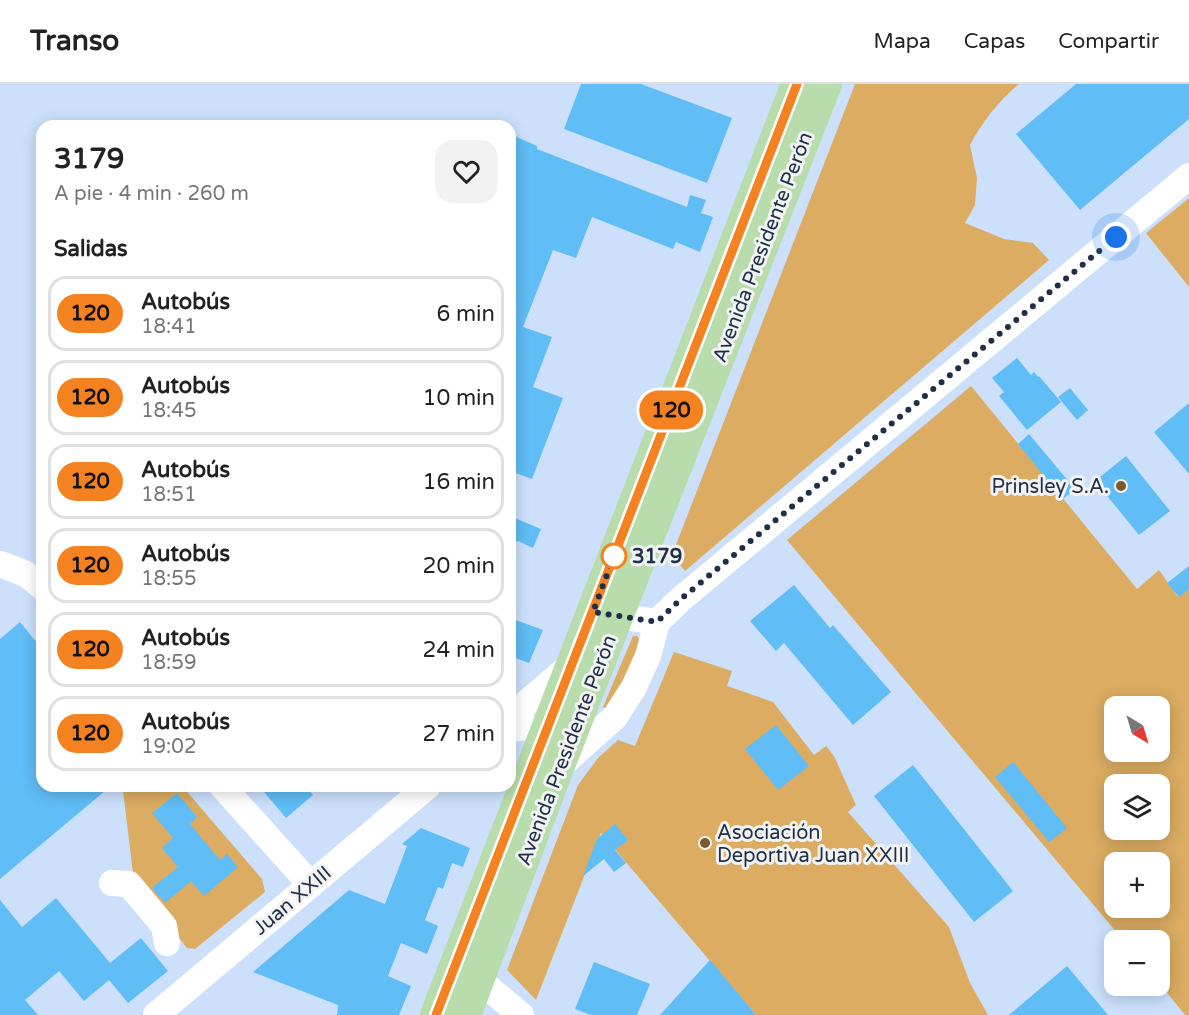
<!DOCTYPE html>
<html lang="es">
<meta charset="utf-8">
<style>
:root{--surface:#fff;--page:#f2f2f2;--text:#222;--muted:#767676;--line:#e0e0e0}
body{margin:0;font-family:"Varela Round",sans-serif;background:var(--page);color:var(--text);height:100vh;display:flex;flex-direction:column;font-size:22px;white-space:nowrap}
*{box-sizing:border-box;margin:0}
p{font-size:20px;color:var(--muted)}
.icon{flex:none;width:33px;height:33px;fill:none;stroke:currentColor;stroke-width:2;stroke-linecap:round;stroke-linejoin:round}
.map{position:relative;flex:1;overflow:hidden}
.sheet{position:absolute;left:36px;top:36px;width:480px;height:672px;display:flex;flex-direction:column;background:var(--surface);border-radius:18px;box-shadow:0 3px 15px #0003}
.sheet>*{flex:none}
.badge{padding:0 12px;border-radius:20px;font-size:21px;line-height:39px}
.needle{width:39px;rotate:142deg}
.fabs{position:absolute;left:1104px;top:612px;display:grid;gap:12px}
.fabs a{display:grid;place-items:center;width:66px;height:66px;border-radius:12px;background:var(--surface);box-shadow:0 3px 15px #0003;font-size:30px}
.you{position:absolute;width:30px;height:30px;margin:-15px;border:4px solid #fff;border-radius:50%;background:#1a73e8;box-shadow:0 0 0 9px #1a73e833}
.map>.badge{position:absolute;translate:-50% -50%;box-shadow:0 0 0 3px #fff}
h2{padding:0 18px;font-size:22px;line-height:54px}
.round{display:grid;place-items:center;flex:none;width:63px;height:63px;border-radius:18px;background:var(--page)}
.head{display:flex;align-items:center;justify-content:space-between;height:102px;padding:0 18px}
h1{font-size:28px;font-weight:700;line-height:45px}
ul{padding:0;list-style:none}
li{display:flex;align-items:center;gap:18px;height:75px;margin:0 12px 9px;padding:0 6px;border:3px solid var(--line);border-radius:18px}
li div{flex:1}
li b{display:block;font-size:22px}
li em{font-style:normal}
li .badge{min-width:66px;font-weight:700;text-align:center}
header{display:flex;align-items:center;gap:36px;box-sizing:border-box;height:84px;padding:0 30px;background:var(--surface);border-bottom:2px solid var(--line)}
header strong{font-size:28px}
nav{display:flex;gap:33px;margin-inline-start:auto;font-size:21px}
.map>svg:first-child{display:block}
</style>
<header>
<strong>Transo</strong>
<nav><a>Mapa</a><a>Capas</a><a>Compartir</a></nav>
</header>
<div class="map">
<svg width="1189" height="931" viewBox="0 0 1189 931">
<rect width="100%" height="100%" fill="#dee7f4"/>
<!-- built -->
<path fill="#cce0fc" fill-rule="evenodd" d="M0 0H1189V931H0ZM42 42H510V702H42ZM1114 622H1160V668H1114ZM1114 700H1160V746H1114ZM1114 778H1160V824H1114ZM1114 856H1160V902H1114Z"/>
<!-- green -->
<path fill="#dbac62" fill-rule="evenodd" d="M855 0H1019C998 18 983 37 970 61L977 94 975 121 965 139 1004 155 1033 159 1049 176 685 487 672 471Z
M1189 114V203L1146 149Z
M971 302 1137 505 1159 486 1178 513 1189 505V931H1185L1160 900V856H1123L787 456ZM1114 622H1160V668H1114ZM1114 700H1160V746H1114ZM1114 778H1160V824H1114Z
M633 552H637L640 556C631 582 623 603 607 625L603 623Z
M674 568 732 587 727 602 773 618 814 671 826 662 834 672 856 721 848 728 949 843 970 899 988 931H756L601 749 536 916 507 886 578 701 598 674 618 656 635 662Z
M128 702H182L262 795 265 808 195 865 187 864 134 798 123 706Z"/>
<!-- building -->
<path fill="#60bdf5" d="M581 0H641L732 34 707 99 564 45Z
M1076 0H1189V35L1080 126 1016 50Z
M510 50 537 62V65L687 123 690 111 706 116 701 129 713 133 700 168 676 158 673 165 592 133 576 174 553 166 523 243 552 253 533 303 563 314 532 395 510 387Z
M1017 274 1031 291 1034 288 1038 293 1039 292 1061 318 1027 346 999 312 1004 308 992 294Z
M1070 304 1088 326 1077 336 1058 313Z
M1189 319V390L1154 348Z
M1029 350 1075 405 1063 415 1018 360Z
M1126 372 1170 427 1139 451 1095 397Z
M510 432 541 445 533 464 518 457 510 460Z
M1189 482V505L1179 513 1167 499Z
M794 501 830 544 833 541 891 608 853 641 784 559 776 567 750 537Z
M510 534 543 546 529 579 510 572Z
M20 538 42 565V702H111L0 795V555Z
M776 641 809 682 778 706 745 665Z
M1013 678 1067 744 1049 758 995 693Z
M913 681 1013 807 974 838 874 712Z
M259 702H305L313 711 286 734Z
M177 709 197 733 190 740 220 776 227 770 238 783 204 812 191 797 165 819 152 804 178 783 162 764 173 754 152 729Z
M615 740 628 756 615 766 626 779 614 788 604 775 583 792 597 755Z
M421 744 470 764 463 783 452 779 443 805 438 803 425 836 438 842 427 870 401 859 388 892 411 902 399 931H337L338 921 253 888 349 806 385 820 407 762 402 760Z
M56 814 110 879 141 854 168 887 128 919 109 896 84 917 59 887 25 916 38 931H0V816L22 843Z
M710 876 756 931H660Z
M594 878 650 900 637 931H591L575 925Z
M1067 882 1108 931H1009Z"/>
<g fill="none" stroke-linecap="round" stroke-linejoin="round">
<!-- minor -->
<path stroke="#fff" stroke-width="26" d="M0 480 26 490 42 503
M598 529 657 538
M510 633 572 580
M510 645 526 643 565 651
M558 684 615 633 634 603 648 572 657 538 681 515 1189 92
M222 702 311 801
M112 799 129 800 164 842 167 859
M478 895 521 931
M156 931 428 702"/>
<!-- major -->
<path stroke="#b8dcab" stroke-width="32" d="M436 931 797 0
M465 931 558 684 826 0"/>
</g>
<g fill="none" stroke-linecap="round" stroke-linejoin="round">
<defs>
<path id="line" d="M436 931 797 0"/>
</defs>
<!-- line casing -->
<use href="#line" stroke="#fff" stroke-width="14"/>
<!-- line -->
<use href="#line" stroke="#f58220" stroke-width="9"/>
<!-- walk -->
<path stroke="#1e2f47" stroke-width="6" stroke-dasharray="0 10.8" d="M614 472 593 528 657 538 681 515 1116 153"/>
</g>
<!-- markers -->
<g fill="#775b2e" stroke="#f3f3f3" stroke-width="2">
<circle cx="1121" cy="402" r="6"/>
<circle cx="705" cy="759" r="6"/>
</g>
<circle fill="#fff" stroke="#f58220" stroke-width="3" cx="614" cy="472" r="12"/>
<g text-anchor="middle" stroke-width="6" stroke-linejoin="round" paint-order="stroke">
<!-- street labels -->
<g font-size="20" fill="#1e2f47" stroke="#f3f3f3">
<text transform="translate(762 163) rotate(-69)" y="7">Avenida Presidente Perón</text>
<text transform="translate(566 666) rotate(-69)" y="7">Avenida Presidente Perón</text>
<text transform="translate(292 816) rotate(-40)" y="7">Juan XXIII</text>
</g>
<!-- poi labels -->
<g font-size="20" fill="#1e2f47" stroke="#f3f3f3" text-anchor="end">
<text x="1109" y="409">Prinsley S.A.</text>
<text x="717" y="755" text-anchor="start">Asociación<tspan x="717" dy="23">Deportiva Juan XXIII</tspan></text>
</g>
<!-- stop labels -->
<g font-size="20" font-weight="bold" fill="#1e2f47" stroke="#f3f3f3" text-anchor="start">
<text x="632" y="479">3179</text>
</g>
</g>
</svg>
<div class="fabs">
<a><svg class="needle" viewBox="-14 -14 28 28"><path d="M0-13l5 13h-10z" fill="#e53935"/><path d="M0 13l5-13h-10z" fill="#767676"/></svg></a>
<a><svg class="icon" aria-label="layers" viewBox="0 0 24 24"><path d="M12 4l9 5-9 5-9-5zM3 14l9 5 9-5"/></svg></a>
<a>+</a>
<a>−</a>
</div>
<div class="you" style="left:1116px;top:153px"></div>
<b class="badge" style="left:671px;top:326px;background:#f58220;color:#111">120</b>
<section class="sheet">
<div class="head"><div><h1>3179</h1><p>A pie · 4 min · 260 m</p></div><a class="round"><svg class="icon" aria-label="heart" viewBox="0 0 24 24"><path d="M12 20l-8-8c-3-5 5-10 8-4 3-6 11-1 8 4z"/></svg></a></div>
<h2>Salidas</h2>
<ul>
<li><span class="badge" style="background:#f58220;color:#111">120</span><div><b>Autobús</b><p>18:41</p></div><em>6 min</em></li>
<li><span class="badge" style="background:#f58220;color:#111">120</span><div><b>Autobús</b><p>18:45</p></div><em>10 min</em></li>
<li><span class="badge" style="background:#f58220;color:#111">120</span><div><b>Autobús</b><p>18:51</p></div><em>16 min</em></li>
<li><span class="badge" style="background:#f58220;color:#111">120</span><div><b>Autobús</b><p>18:55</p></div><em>20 min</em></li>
<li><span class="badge" style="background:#f58220;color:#111">120</span><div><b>Autobús</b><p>18:59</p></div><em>24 min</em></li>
<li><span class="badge" style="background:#f58220;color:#111">120</span><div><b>Autobús</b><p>19:02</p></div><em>27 min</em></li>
</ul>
</section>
</div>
